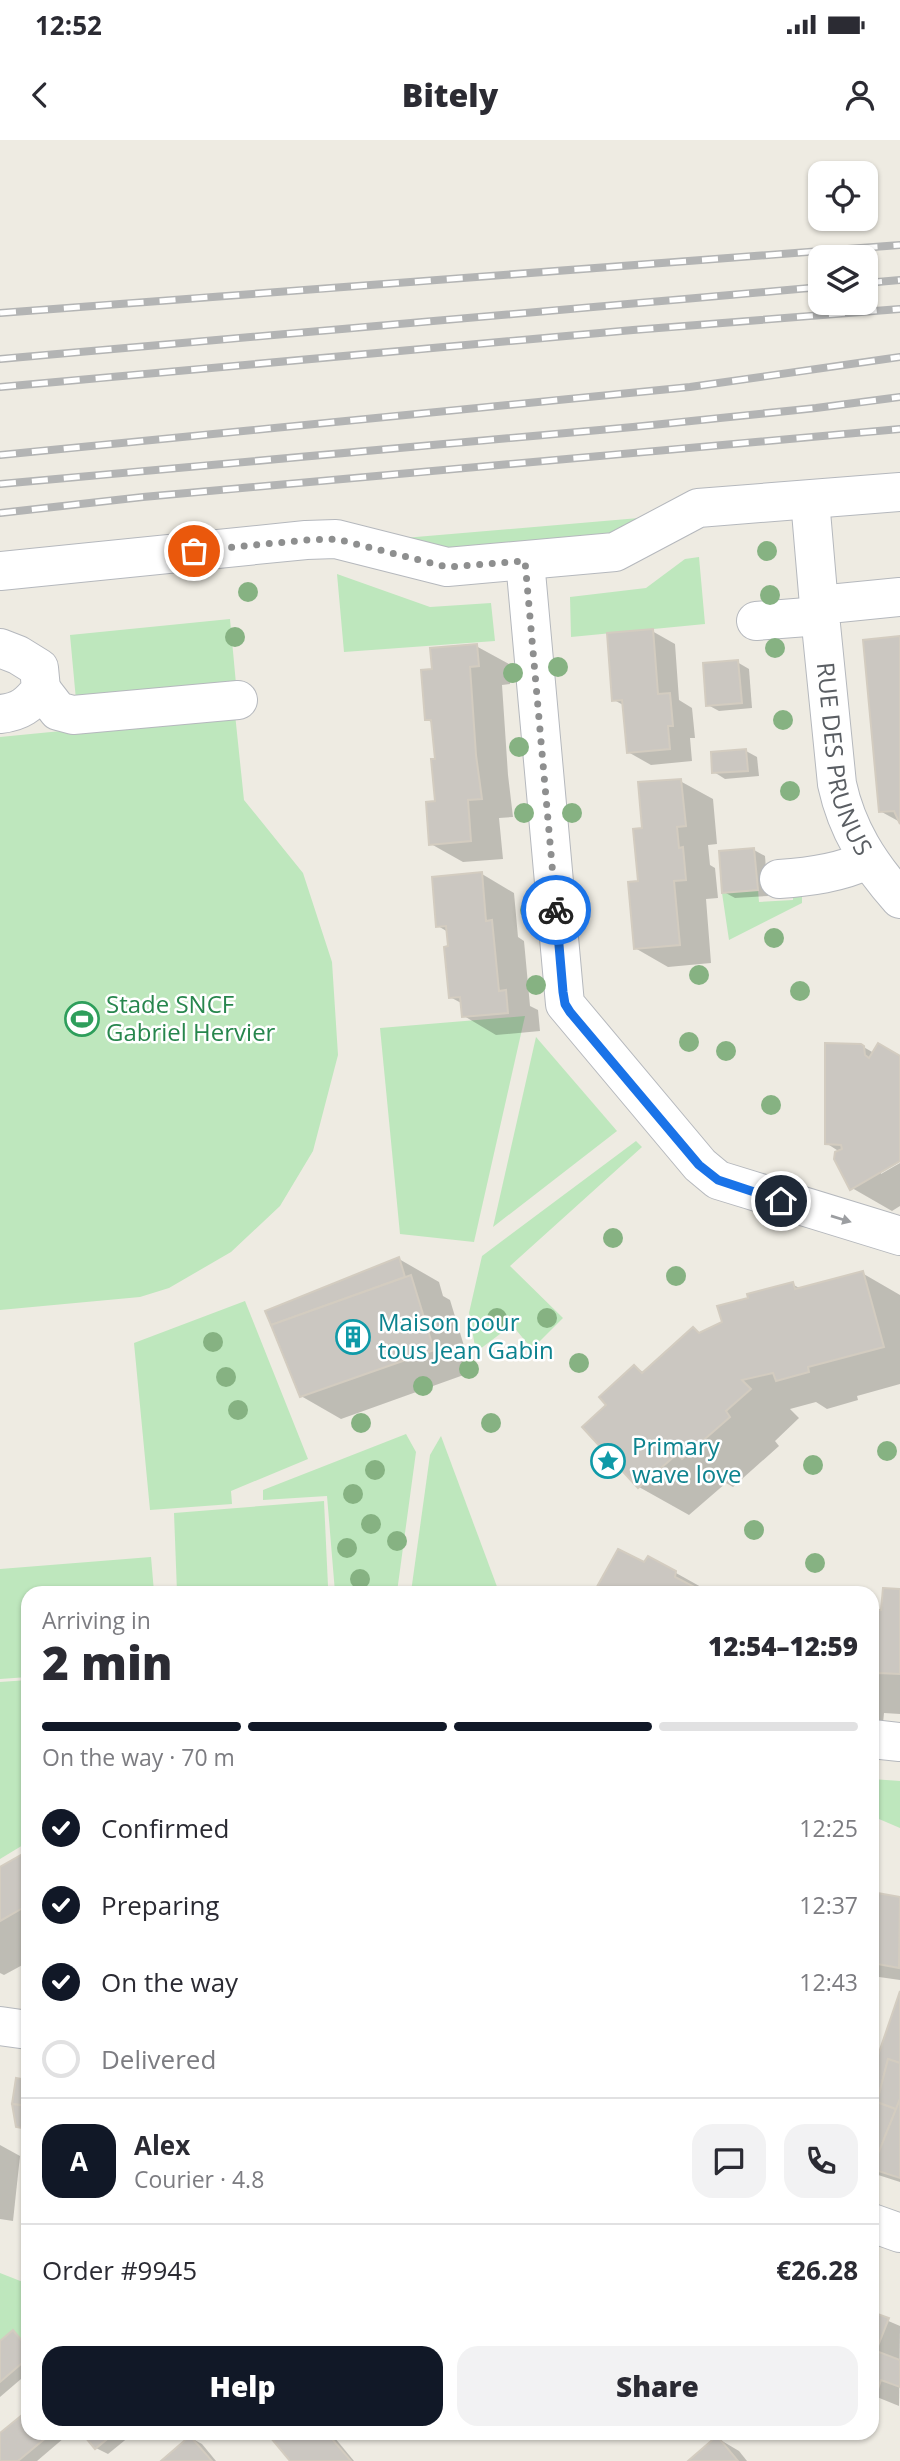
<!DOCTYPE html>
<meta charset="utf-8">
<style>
body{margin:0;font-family:"Open Sans",sans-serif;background:#f2f2f3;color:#2b2b33;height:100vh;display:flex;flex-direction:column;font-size:26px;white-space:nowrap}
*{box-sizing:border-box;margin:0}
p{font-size:23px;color:#7c7c81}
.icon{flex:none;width:38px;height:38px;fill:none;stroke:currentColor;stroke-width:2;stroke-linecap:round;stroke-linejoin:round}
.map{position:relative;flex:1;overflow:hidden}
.details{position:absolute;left:21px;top:1446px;width:858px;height:854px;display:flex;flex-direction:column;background:#fff;border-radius:21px;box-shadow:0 2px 5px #0004}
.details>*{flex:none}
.buttons{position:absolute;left:808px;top:21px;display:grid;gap:14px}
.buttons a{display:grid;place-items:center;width:70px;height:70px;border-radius:14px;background:#fff;box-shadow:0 2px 5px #0004;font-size:35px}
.pin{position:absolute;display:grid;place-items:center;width:60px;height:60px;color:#fff;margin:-30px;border:4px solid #fff;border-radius:50%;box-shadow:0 2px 7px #0007}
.courier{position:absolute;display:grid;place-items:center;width:70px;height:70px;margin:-35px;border:5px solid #1a73e8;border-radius:50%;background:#fff;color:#222;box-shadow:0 2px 9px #0007}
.overview em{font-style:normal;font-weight:800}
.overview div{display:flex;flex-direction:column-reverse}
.overview{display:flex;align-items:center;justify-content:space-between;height:119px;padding:0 21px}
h1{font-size:46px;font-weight:800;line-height:52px}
.bar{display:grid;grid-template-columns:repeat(4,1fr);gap:10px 7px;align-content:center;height:84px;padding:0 21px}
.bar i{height:9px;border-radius:5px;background:#e1e1e2}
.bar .on{background:#111827}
.bar p{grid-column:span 4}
.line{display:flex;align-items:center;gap:18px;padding:0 21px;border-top:2px solid #e1e1e2}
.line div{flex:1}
.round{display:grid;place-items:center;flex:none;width:74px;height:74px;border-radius:21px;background:#f2f2f3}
ol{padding:0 21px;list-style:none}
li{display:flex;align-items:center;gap:21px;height:77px}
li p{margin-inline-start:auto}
li .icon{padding:7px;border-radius:50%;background:#111827;color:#fff;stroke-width:4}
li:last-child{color:#7c7c81}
li i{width:38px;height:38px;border:4px solid #e1e1e2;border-radius:50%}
.primary-button{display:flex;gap:14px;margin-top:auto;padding:14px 21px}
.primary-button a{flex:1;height:80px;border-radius:21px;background:#111827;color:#fff;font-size:28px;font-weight:800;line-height:80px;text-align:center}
.primary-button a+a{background:#f2f2f3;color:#2b2b33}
.status{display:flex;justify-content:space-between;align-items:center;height:49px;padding:0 35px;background:#fff;direction:ltr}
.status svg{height:19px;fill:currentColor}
header{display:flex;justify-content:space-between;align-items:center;height:91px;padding:0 21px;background:#fff;font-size:32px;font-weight:800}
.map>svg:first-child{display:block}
.green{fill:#bee7bd}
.shadow{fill:#0003}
.building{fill:#cbc7c1;stroke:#d3ccc0;stroke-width:2}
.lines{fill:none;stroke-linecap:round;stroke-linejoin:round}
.minor-casing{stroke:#b5b8bd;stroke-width:40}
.minor{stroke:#fff;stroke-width:38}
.rail-casing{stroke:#b3b4b4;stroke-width:8}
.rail{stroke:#fff;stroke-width:5;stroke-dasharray:16;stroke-linecap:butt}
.tree{fill:#86b282}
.oneway{fill:#9c9ea1}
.done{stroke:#8e8f8f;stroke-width:7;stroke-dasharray:0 12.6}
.route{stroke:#1a73e8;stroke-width:9}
.labels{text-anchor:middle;stroke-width:5;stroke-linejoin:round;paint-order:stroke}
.street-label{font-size:24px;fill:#5a5e63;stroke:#fff}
.leisure-label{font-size:24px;fill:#27864d;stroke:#fff;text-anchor:start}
.culture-label{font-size:24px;fill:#0d838f;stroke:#fff;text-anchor:start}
</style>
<div class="status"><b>12:52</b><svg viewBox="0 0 49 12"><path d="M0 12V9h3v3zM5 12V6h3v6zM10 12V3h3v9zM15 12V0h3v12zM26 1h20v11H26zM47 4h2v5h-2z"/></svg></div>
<header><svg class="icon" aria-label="back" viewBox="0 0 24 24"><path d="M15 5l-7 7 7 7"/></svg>Bitely<svg class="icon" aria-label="person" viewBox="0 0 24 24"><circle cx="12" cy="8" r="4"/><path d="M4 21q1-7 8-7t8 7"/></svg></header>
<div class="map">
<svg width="900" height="2321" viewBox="0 0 900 2321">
<rect width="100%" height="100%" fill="#eeebe2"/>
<g class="green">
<polygon points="639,378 613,396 442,411 404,398"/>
<polygon points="699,417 705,484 571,497 570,457 646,448 685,419"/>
<polygon points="337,434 430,467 491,463 495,501 344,512"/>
<polygon points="230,479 236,544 76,560 70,495"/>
<polygon points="235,574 244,660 303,733 332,822 338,915 313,1011 280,1066 231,1112 169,1148 140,1157 0,1170 0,597"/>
<polygon points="758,750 759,762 793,760 793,752 802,751 802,763 729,800 722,753"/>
<polygon points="525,876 474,1102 400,1094 380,888"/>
<polygon points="536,897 617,991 493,1087"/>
<polygon points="636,1001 642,1007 510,1126 563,1178 532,1209 512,1185 476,1212 469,1173 482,1116"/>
<polygon points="245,1161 308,1319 231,1351 232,1364 150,1370 134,1203"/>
<polygon points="406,1294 416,1312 397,1452 335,1452 327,1356 263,1360 263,1350"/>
<polygon points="441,1296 499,1452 411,1452 430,1315"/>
<polygon points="324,1361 328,1446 250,1452 177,1452 174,1373"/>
<polygon points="151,1417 154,1452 28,1452 28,1537 0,1539 0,1429"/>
<polygon points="28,1540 28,1702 0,1719 0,1542"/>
<polygon points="872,1639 900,1641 900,1688 872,1676"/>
<polygon points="0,2133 28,2144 28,2208 0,2201"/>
</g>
<g class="shadow">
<polygon points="652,491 675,504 679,560 692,568 695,598 690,598 692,621 651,625 628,612 625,566 614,560"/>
<polygon points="900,498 900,682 880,671"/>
<polygon points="476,506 509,524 510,544 502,545 508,635 513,677 499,678 503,719 463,722 431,704 437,662 433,583 426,579 434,531"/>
<polygon points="737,522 749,529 752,568 719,571 708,565"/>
<polygon points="746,611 757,617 759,636 725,639 714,632"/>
<polygon points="680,641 713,659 717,704 708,705 710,725 715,728 718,758 706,759 711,823 668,827 635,808 640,743 644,690"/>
<polygon points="754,710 765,716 768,756 735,758 724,752"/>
<polygon points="482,734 514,753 518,797 524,801 530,866 538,870 540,891 496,895 464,876 463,864 450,857 448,792 438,786"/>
<polygon points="860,905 874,913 900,917 900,1019 881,1030 881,1034 900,1023 900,1066 892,1071 852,1048 840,1012 826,1003"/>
<polygon points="399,1119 439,1142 443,1156 450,1160 472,1232 341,1279 301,1256 268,1172"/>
<polygon points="862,1133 900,1155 900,1244 857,1256 858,1260 827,1269 816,1262 790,1269 799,1278 775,1301 779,1306 733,1347 726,1343 689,1375 639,1347 608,1265 634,1227 645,1233 694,1189 701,1194 792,1144 801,1149"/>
<polygon points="618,1411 644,1424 676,1433 710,1452 596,1452"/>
<polygon points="900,1451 900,1574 884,1573 883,1583 872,1582 872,1472 883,1472"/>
<polygon points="28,1713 28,1822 4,1835 0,1833 0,1729"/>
<polygon points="872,1754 900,1759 900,1840 879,1837 872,1832"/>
<polygon points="900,1857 900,2042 872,2033 872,1940"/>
<polygon points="0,2005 20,2016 13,2081 0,2079"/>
<polygon points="872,2174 900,2186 899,2266 872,2255"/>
<polygon points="13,2193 28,2204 28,2233 0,2257 0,2204"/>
<polygon points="28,2272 28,2292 71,2292 37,2321 0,2321 0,2296"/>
<polygon points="83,2292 135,2292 108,2314 96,2308"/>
<polygon points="268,2292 330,2292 354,2321 292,2321"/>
<polygon points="191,2298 202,2304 216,2321 163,2321"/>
<polygon points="717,2298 739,2311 747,2321 690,2321"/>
</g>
<g class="building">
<polygon points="653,489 658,554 670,553 673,586 668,586 670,609 627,613 622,560 612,561 607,493"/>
<polygon points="900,496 900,684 894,671 879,672 863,500"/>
<polygon points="477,504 479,526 470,527 476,615 482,659 468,660 471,701 429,705 426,662 435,661 431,619 435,619 431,580 425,580 421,530 432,529 430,508"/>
<polygon points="738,520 742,563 706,566 703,523"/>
<polygon points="746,609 748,631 712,633 711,612"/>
<polygon points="681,639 686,686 677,687 679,708 683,707 686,740 674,741 680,805 634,809 628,742 638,741 633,689 642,688 638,642"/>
<polygon points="754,708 758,750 722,753 719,711"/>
<polygon points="482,732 486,781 492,780 499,851 506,850 508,873 462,877 460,857 449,858 444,807 448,806 446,786 436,787 432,737"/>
<polygon points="825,903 861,904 864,906 865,915 869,918 878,903 900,916 900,1021 850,1050 834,1019 835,1012 842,1009 841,1005 825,1004"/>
<polygon points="399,1117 405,1137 271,1185 265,1171"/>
<polygon points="863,1131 884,1207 808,1227 809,1232 776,1241 773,1233 742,1240 751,1249 726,1271 730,1277 682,1319 677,1314 638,1348 582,1287 606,1265 599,1257 634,1225 642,1233 693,1187 699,1193 722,1182 717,1166 748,1158 747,1154 793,1142 795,1149"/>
<polygon points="411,1135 434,1210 300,1257 271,1185"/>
<polygon points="618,1409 644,1422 648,1416 676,1431 675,1437 704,1452 594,1452"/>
<polygon points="883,1448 900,1449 900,1534 878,1533 876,1553 872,1553 872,1470 881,1470"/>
<polygon points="28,1711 28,1765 0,1781 0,1727"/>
<polygon points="872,1752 900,1757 899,1828 872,1823"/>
<polygon points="900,1851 900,1923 888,1919 877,1962 896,1969 872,2029 872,1933"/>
<polygon points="888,1919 900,1923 900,1959 896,1969 877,1962"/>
<polygon points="16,1938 28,1940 28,1966 12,1964"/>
<polygon points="900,1959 900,2038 872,2029"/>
<polygon points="12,1964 28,1966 28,1989 16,1987"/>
<polygon points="872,2172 889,2178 876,2211 900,2220 900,2247 881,2240 876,2255 872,2253"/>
<polygon points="13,2190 28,2208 28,2218 0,2242 0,2201"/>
<polygon points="28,2270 28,2292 53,2292 18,2321 0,2321 0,2293"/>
<polygon points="81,2292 100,2292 106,2300 95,2309"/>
<polygon points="266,2292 326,2292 351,2321 290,2321"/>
<polygon points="190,2296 212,2321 161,2321"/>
<polygon points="717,2296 738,2321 688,2321"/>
</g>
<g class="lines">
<g class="minor-casing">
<g id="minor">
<polyline points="810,360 819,465"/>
<polyline points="525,421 565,864 700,1025 718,1040 900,1096"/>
<polyline points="0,431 306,400 336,399 447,427 615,412 698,368 900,352"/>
<path id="s1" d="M900,457L819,465L837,644C847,690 869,724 900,759"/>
<polyline points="756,481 820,476"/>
<path d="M0,508L18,515L39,528L41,549C29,565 20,572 0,574"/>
<polyline points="41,549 58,571 73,575 238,560"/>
<path d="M779,739C809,737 840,733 867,720"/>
<polyline points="872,1599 900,1602"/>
<polyline points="0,1886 28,1890"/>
<polyline points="872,2083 900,2093"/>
</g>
</g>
<use href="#minor" class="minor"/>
<g class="rail-casing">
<g id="rail">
<polyline points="866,143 900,140"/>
<polyline points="0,173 900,105"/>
<polyline points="0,219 821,147"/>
<polyline points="0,247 633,190 900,169"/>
<polyline points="0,315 690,247 900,217"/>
<polyline points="0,344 633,287 816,268 900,257"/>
<polyline points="0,373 143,357 900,289"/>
</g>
</g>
<use href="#rail" class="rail"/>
</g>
<g class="tree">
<circle cx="767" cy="411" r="10"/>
<circle cx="248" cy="452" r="10"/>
<circle cx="770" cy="455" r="10"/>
<circle cx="235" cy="497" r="10"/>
<circle cx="775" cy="508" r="10"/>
<circle cx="558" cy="527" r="10"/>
<circle cx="513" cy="533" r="10"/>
<circle cx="783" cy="580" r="10"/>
<circle cx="519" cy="607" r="10"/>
<circle cx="790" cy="651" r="10"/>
<circle cx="524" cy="673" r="10"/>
<circle cx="572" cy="673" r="10"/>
<circle cx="577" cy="758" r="10"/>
<circle cx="530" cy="770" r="10"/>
<circle cx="774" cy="798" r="10"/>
<circle cx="699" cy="835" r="10"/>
<circle cx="536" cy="845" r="10"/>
<circle cx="800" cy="851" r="10"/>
<circle cx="689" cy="902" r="10"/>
<circle cx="726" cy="911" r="10"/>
<circle cx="771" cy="965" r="10"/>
<circle cx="613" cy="1098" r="10"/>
<circle cx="676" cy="1136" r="10"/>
<circle cx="497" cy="1178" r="10"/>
<circle cx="547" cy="1178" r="10"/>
<circle cx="213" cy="1202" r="10"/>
<circle cx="579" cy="1223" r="10"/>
<circle cx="469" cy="1229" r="10"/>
<circle cx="226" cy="1237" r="10"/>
<circle cx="423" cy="1246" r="10"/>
<circle cx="238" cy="1270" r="10"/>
<circle cx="361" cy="1283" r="10"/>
<circle cx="491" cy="1283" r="10"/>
<circle cx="887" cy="1311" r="10"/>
<circle cx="813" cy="1325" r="10"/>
<circle cx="375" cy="1330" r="10"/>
<circle cx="353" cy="1354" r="10"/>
<circle cx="371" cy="1384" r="10"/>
<circle cx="754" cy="1390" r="10"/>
<circle cx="397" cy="1401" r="10"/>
<circle cx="347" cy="1408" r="10"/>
<circle cx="815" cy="1423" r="10"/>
<circle cx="360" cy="1439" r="10"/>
</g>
<defs><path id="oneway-solid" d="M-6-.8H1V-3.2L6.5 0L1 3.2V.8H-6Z" transform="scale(1.75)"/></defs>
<use class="oneway" href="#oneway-solid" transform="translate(841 1079) rotate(17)"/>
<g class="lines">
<polyline class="done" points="194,411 306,400 336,399 447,427 525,421 556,770"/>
<polyline class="route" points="556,770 563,852 565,864 570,872 699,1025 718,1040 781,1061"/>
</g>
<defs>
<g id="stadium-ring" transform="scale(1.75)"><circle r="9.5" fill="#fff" stroke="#2e9e5b" stroke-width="1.5"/><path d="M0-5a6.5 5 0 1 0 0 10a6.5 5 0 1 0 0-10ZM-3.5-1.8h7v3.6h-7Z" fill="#2e9e5b"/></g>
<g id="building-ring" transform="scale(1.75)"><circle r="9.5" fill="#fff" stroke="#0f9aa8" stroke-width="1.5"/><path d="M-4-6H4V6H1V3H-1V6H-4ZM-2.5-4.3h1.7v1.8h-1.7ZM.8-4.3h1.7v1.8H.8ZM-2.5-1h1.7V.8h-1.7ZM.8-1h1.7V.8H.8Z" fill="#0f9aa8"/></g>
<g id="sight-ring" transform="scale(1.75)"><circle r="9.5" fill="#fff" stroke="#0f9aa8" stroke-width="1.5"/><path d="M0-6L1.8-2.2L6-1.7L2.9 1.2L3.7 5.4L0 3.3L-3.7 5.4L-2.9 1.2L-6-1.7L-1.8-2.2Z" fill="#0f9aa8"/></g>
</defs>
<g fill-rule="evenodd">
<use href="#stadium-ring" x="82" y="879"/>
<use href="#building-ring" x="353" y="1197"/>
<use href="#sight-ring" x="608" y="1321"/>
</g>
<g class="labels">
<g class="street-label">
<text dy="8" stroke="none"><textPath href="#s1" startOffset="238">RUE DES PRUNUS</textPath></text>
</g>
<g class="leisure-label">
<text x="106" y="873">Stade SNCF<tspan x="106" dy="28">Gabriel Hervier</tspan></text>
</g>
<g class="culture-label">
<text x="378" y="1191">Maison pour<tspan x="378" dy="28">tous Jean Gabin</tspan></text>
<text x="632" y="1315">Primary<tspan x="632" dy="28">wave love</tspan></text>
</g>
</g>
</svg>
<div class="buttons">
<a><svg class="icon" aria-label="locate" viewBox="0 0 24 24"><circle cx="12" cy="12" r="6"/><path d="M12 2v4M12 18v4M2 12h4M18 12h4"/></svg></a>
<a><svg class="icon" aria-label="layers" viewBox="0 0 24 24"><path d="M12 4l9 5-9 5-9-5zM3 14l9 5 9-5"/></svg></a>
</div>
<div class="pin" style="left:194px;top:411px;background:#ea580c"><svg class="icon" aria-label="bag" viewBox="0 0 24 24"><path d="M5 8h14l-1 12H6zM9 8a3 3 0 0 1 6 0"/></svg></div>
<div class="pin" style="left:781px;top:1061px;background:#1f2937"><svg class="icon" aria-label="home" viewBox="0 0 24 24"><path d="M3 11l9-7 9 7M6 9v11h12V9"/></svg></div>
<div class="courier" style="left:556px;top:770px"><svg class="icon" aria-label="bike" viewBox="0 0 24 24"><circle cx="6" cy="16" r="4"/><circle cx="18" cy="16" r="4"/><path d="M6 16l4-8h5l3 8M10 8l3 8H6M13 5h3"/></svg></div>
<section class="details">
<div class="overview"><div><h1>2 min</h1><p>Arriving in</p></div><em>12:54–12:59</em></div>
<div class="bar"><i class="on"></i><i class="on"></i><i class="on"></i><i></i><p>On the way · 70 m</p></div>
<ol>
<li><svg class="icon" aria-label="check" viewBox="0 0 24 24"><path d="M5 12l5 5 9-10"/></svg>Confirmed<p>12:25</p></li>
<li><svg class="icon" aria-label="check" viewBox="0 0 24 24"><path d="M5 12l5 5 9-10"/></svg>Preparing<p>12:37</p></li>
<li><svg class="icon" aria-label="check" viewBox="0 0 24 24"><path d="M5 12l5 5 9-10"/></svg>On the way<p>12:43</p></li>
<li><i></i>Delivered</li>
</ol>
<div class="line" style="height:126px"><b class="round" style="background:#111827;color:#fff">A</b><div><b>Alex</b><p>Courier · 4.8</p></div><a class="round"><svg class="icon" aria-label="chat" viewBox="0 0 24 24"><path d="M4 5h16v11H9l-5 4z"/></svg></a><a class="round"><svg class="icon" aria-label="phone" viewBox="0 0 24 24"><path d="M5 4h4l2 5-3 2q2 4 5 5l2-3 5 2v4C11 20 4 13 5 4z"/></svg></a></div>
<div class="line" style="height:91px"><div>Order #9945</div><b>€26.28</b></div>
<div class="primary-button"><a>Help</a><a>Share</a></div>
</section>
</div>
